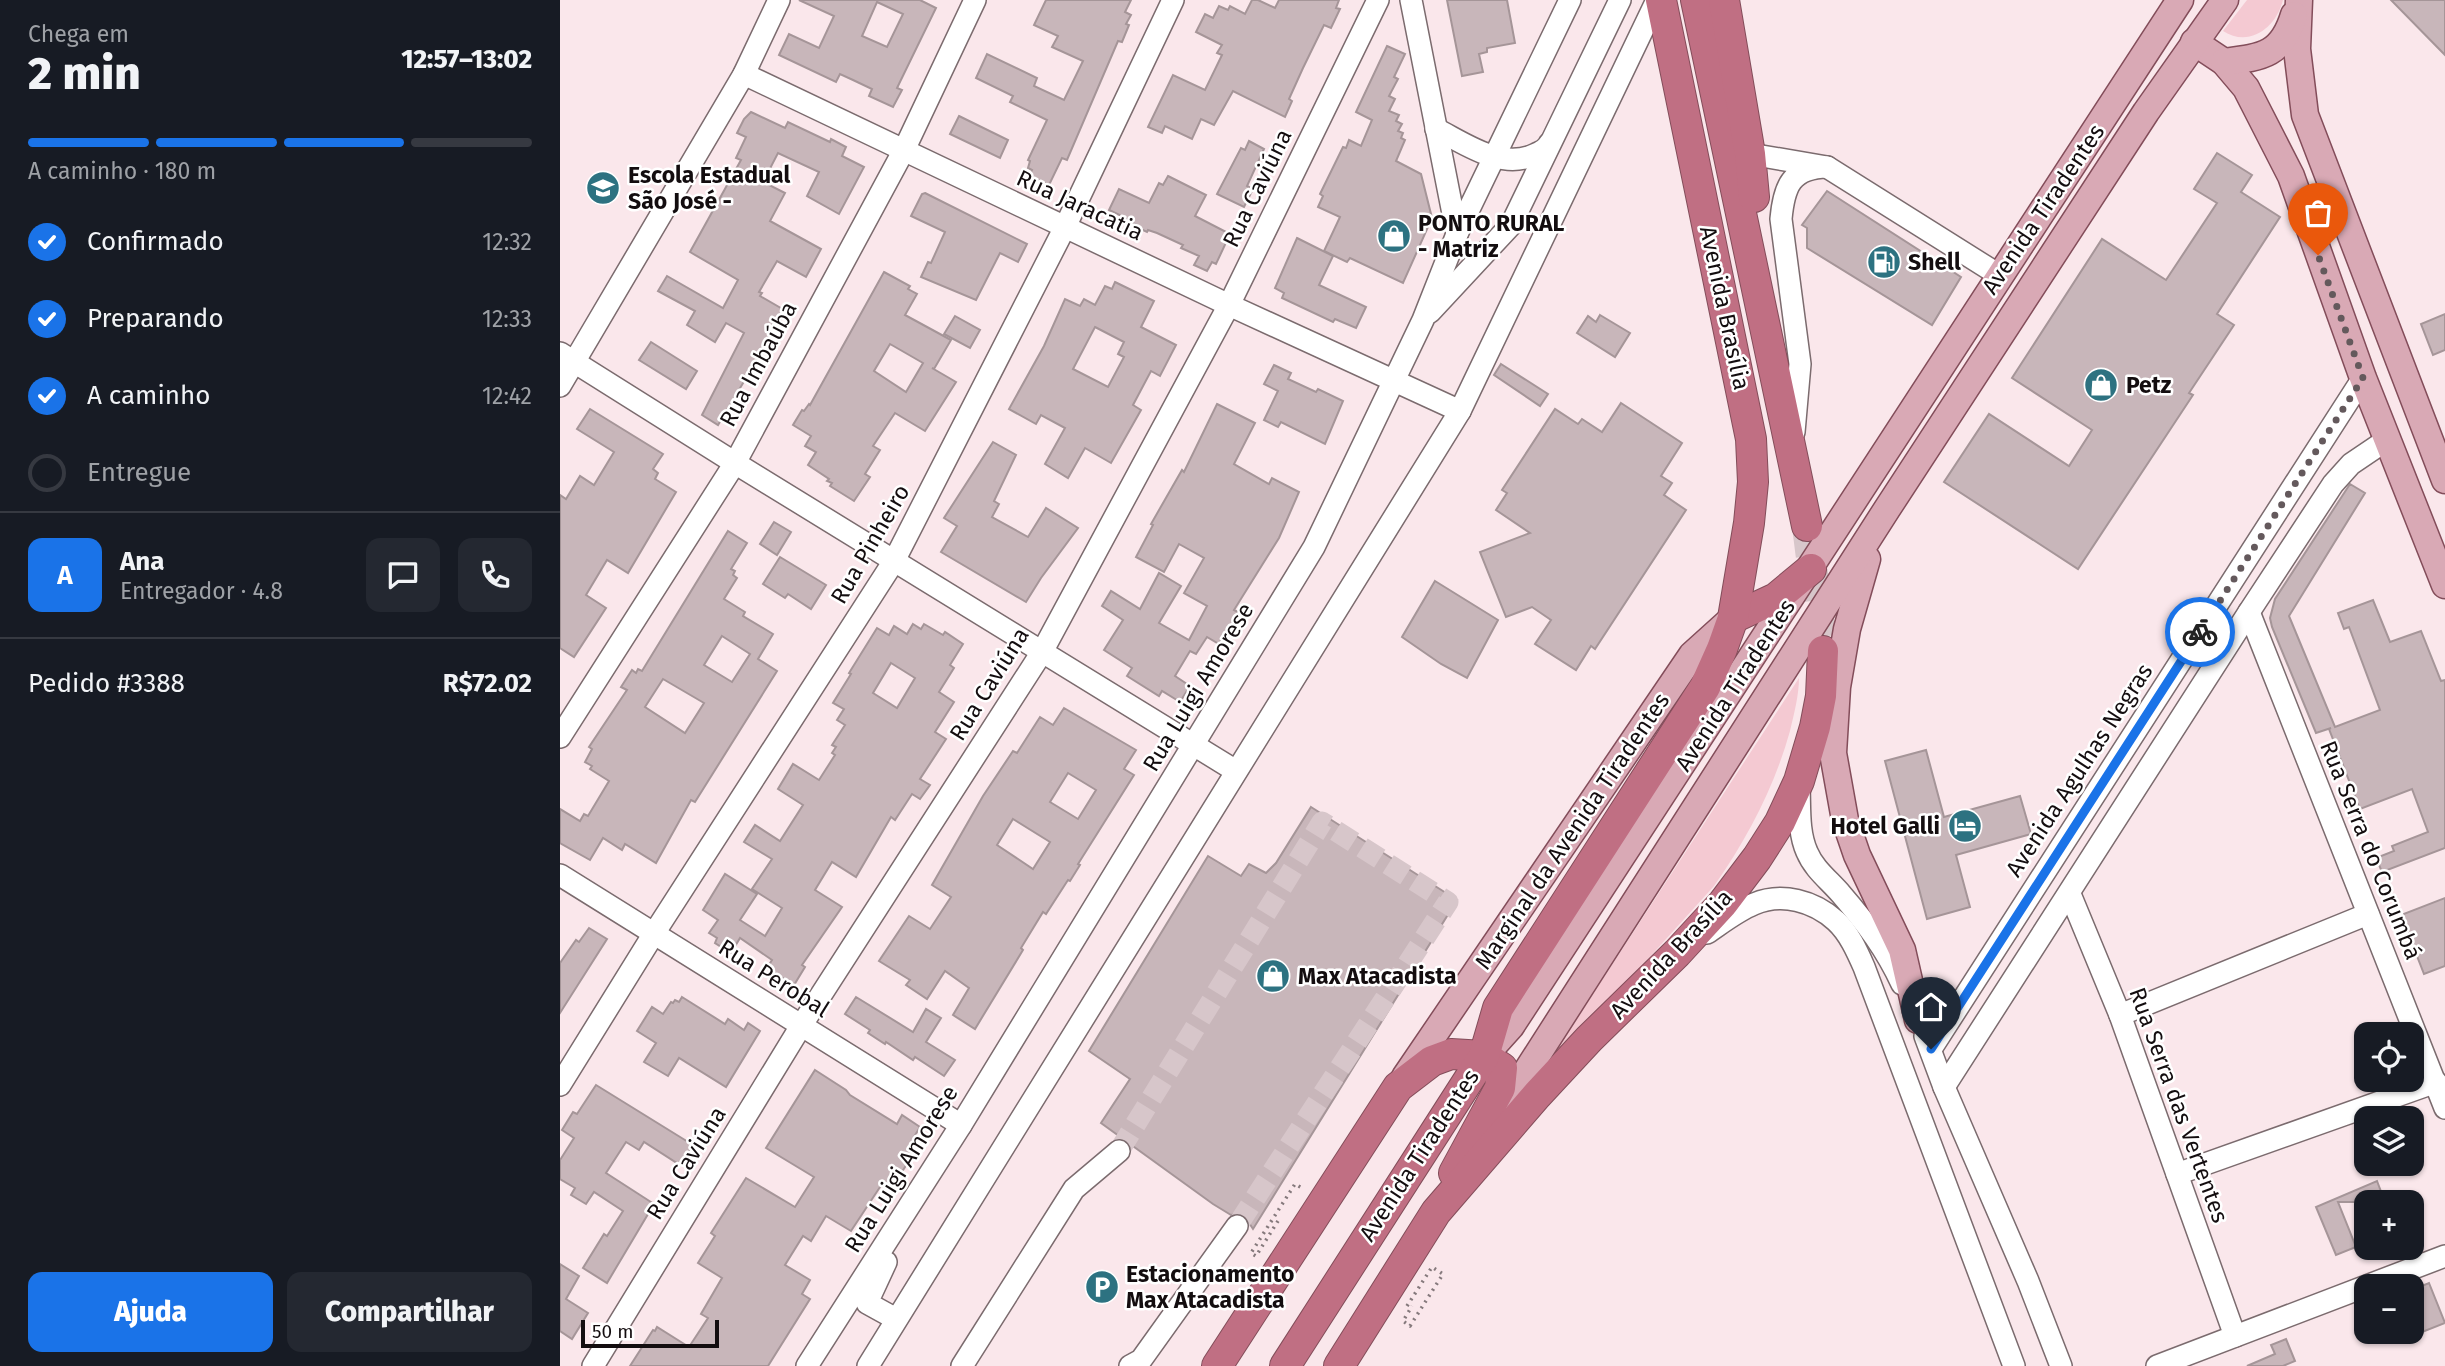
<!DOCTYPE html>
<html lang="pt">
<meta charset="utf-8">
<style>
body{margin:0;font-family:"Fira Sans",sans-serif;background:#242831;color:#f1f3f6;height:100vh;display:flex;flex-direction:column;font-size:26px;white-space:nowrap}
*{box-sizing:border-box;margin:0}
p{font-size:23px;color:#9ea1a6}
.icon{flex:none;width:38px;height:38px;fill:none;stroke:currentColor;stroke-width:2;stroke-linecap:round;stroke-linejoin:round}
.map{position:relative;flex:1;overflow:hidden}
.panel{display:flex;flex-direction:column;background:#171b24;width:560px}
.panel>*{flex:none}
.tools{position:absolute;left:1794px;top:1022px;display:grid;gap:14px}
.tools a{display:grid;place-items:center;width:70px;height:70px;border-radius:14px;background:#171b24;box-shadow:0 2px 5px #0004;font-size:35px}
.scale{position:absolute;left:21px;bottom:18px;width:138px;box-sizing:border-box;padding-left:7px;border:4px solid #130d0f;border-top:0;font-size:19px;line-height:24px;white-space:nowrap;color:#130d0f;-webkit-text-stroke:5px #fff;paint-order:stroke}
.pin{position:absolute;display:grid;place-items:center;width:60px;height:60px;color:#fff;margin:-72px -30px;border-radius:50% 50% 50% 0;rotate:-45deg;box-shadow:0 0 7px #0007}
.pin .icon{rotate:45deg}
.courier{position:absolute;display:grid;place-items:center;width:70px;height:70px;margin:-35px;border:5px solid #1a73e8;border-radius:50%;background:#fff;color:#222;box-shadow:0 2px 9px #0007}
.summary em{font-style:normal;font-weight:800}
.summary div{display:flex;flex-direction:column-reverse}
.summary{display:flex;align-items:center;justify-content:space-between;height:119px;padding:0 28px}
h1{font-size:46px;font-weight:800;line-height:52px}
.bar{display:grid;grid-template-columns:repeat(4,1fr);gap:10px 7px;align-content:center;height:84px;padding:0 28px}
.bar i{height:9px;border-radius:5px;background:#363941}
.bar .active{background:#1a73e8}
.bar p{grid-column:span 4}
.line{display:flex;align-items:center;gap:18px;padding:0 28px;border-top:2px solid #363941}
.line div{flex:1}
.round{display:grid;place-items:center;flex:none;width:74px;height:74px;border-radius:14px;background:#242831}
ol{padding:0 28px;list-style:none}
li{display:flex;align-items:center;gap:21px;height:77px}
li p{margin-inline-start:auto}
li .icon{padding:7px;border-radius:50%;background:#1a73e8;color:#fff;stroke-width:4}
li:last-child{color:#9ea1a6}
li i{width:38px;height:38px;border:4px solid #363941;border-radius:50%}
.action{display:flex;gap:14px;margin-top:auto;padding:14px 28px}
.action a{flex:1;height:80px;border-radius:14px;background:#1a73e8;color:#fff;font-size:28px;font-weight:800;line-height:80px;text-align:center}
.action a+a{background:#242831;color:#f1f3f6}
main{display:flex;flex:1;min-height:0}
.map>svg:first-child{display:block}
.green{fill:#f4c9d2}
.building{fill:#c8b6ba;stroke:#a59598;stroke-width:2;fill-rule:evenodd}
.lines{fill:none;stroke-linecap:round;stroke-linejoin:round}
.minor-tunnel{stroke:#d7c6ca;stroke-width:21;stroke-dasharray:21 10;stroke-linecap:butt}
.highway-tunnel{stroke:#d7c6ca;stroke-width:30;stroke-dasharray:30 15;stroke-linecap:butt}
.minor-casing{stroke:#7b6b6e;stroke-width:24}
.major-casing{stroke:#834d5a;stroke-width:29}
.highway-casing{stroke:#834d5a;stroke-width:32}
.path{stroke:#85797c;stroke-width:3.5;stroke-dasharray:2 5;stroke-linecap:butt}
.minor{stroke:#fff;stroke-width:21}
.major{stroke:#d9a9b5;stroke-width:26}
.highway{stroke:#c06f83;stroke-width:30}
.done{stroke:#64595c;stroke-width:7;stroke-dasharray:0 12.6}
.route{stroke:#1a73e8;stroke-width:9}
.labels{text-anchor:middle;stroke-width:5;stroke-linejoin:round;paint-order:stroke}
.poi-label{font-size:23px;font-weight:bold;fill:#130d0f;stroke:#fff;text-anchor:start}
.street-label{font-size:23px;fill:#130d0f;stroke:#fff}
</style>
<main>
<section class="panel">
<div class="summary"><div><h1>2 min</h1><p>Chega em</p></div><em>12:57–13:02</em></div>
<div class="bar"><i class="active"></i><i class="active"></i><i class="active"></i><i></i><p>A caminho · 180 m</p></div>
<ol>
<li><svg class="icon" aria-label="check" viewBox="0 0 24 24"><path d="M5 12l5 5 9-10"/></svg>Confirmado<p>12:32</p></li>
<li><svg class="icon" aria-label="check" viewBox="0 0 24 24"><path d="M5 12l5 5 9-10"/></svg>Preparando<p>12:33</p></li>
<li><svg class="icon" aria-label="check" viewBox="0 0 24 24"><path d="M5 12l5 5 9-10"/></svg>A caminho<p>12:42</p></li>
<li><i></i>Entregue</li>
</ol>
<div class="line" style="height:126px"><b class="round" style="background:#1a73e8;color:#fff">A</b><div><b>Ana</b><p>Entregador · 4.8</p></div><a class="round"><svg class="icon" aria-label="chat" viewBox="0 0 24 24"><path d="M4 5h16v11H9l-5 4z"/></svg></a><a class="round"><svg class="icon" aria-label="phone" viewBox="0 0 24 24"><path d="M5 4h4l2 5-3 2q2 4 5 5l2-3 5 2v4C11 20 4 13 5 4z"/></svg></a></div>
<div class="line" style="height:91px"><div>Pedido #3388</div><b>R$72.02</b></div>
<div class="action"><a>Ajuda</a><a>Compartilhar</a></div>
</section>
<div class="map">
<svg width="1885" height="1366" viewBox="0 0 1885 1366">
<rect width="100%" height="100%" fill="#fae7eb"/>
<g class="green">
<path d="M1687,0H1723C1716,28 1689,48 1663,31Z"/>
<path d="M1239,678C1239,695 1234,714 1230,731C1214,788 1188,837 1154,886L973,1086Z"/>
</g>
<g class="building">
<path d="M239,0H360L376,8L337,88L342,90L333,107L309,96L312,89L293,80L280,74L276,82L219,55L229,34L259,48L274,16ZM317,2L343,14L327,47L302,36Z"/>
<polygon points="486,0 571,0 565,12 571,15 566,24 569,25 562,42 558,41 507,160 502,158 489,185 469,176 472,170 468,168 470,161 468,160 487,120 450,102 453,96 416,78 427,54 477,78 474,86 504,100 523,61 492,47 498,36 474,25"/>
<polygon points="692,0 698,0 715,8 719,0 779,0 776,8 780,9 771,28 764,25 743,68 729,99 732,101 725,117 673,91 654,125 641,119 632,139 605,126 602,133 588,127 613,75 645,90 662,55 657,53 662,45 636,32 645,14 653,18 659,6 668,10 670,6 685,14"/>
<polygon points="887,0 947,0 955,43 927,48 927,52 919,54 923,72 902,76"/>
<polygon points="1831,0 1885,0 1885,55"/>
<polygon points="827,46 845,54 834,77 838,79 829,96 835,99 829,111 839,115 836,121 842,124 838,131 843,133 841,138 845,140 836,161 861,174 872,218 843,283 790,258 787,262 764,251 780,217 758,207 763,196 760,194 783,147 786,148 789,140 801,146 812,120 796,112"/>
<polygon points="191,112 225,128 228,122 270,142 271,139 286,147 282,156 304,167 279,214 247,196 259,172 218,153 203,182 225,193 210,221 261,249 246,277 217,261 199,292 202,293 200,296 226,311 158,425 142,415 184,333 166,323 155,342 127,325 135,311 98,291 107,276 163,308 178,280 130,252 181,160 176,158 186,137 177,133 184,119"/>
<polygon points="399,116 448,140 440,158 390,134"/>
<polygon points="689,141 704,149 687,186 693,189 684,207 657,194 681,148 685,150"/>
<polygon points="1657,153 1692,175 1681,192 1720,217 1657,314 1674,325 1629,393 1633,395 1518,569 1384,482 1429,414 1509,466 1532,430 1452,378 1542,239 1606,280 1657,203 1634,189"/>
<polygon points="608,176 646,195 635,216 670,234 656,264 652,262 647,271 634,265 639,256 621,248 623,245 597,233 588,230 587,232 574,226 575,224 567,221 568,219 549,210 559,189 589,203 599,183 603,185"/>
<polygon points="1267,191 1401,277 1372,325 1247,248 1247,228 1242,225"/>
<polygon points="365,193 467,244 458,262 440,253 416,300 361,277 368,262 371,263 385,232 351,216 362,194"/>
<polygon points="737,238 773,256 759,285 806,307 796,328 775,319 773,322 722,298 724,293 715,288"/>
<path d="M324,272L350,286L348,289L357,294L345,315L391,340L374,369L372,368L396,382L365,431L335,413L313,446L320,450L305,474L310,477L294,501L270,486L272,483L267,481L269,479L248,465L256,452L245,446L251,436L233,425L242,410L244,411L249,404L250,405ZM330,344L363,363L346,392L314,371Z"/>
<path d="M555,282L594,301L581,327L616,345L600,376L591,371L573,405L581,410L551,463L525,448L508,478L485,464L505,428L481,415L476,424L449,409L484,346L505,299L520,306L524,299L535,305L545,286L552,289ZM535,327L564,342L558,354L564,357L548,387L513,369Z"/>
<polygon points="1885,314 1885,350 1873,355 1861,324"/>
<polygon points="1040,315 1070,333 1055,357 1017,333 1028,316 1036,322"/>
<polygon points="395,316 420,330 410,348 384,334"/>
<polygon points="91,342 137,371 126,389 79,360"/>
<polygon points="941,364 988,394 980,406 934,375"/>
<polygon points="714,365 731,373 728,379 756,392 758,389 783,401 765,444 721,422 718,427 704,420 718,391 704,384"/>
<polygon points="1061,403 1122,443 1101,476 1112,483 1104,495 1126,510 1035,649 1031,646 1016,670 975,644 991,620 972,607 946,617 920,552 970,533 936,510 947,493 942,490 995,409 1018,424 1022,419 1042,432"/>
<polygon points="657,404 695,423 674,464 709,484 712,478 739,492 719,538 674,610 686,616 678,630 669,625 659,644 647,637 636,654 630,651 615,676 630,686 620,702 602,691 599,696 567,676 572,668 544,650 563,620 542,606 551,591 580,609 599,573 621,586 599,623 629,640 647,606 624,593 644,558 619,544 604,572 576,557 593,525 591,524 622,470 624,472"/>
<polygon points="30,409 103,454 93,469 98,473 95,479 116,492 68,573 47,560 26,595 46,608 14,657 0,648 0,495 6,499 20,476 34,485 54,452 17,429"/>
<polygon points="433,442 456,455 434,501 439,504 432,517 468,537 486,508 518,528 481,578 466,602 381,552 397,526 384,518"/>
<polygon points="1790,484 1805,493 1729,616 1775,727 1820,710 1789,627 1784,629 1778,613 1813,600 1830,642 1861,631 1881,681 1885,680 1885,848 1822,872 1816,858 1834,851 1832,846 1868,832 1852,789 1800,809 1769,729 1771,728 1756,733 1712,627 1710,618 1715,599"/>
<polygon points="214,522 231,532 217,555 200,544"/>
<path d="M168,531L187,543L171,569L175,571L173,575L177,578L164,599L185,612L183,616L213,634L198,659L217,671L135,802L131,800L96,863L65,844L62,850L43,838L30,860L0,843V809L20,821L24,814L28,816L49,781L30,769L32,766L25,762L32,749L29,747L67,690L61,687L72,670L76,673L78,669L82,671ZM162,636L190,654L172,682L144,665ZM103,679L144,703L125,733L85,707Z"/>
<polygon points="220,557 266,585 251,609 228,594 225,598 203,584"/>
<polygon points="875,581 938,620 907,678 881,664 842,637"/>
<path d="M353,624L361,629L364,624L383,635L385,632L403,644L390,665L394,668L379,692L394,702L375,732L386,739L360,779L370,785L360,799L352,794L335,820L331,817L296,877L272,862L255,890L282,907L242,965L245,967L234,985L207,968L212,960L180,938L171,953L155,943L157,938L149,933L158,920L143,910L165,874L197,894L180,920L205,936L222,908L192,889L212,859L184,842L195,825L220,841L243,805L218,789L233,764L259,780L275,755L272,753L276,747L272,745L285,725L277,720L284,709L273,703L291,674L289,673L317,628L329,635L334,626L347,634ZM331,663L355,678L337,708L313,693Z"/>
<path d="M504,708L576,750L564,769L574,775L518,864L520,865L510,881L508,880L486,914L483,912L461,948L463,950L415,1029L393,1015L409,988L385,971L367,999L346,985L350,980L319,961L349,916L370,929L391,897L372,885L423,796L453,751L457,753L480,717L493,725ZM508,773L536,790L518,819L490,802ZM453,819L490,842L473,869L437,845Z"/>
<polygon points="1366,750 1384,817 1460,796 1471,834 1396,855 1410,907 1367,919 1325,761"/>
<polygon points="751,807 897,900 693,1229 684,1215 678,1213 671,1215 653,1204 541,1123 570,1079 529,1051 648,856 681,876 689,864 706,873 716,863"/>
<polygon points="1885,898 1885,966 1864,974 1841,915"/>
<polygon points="29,928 47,939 0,1013 0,963 16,940 19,942"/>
<polygon points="122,997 165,1024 168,1019 184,1030 188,1023 200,1031 166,1087 119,1058 108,1076 84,1062 96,1043 77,1031 92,1007 103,1014 111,1002 113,1003 115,1000 119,1002"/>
<polygon points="296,997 353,1032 366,1009 381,1018 366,1042 395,1060 384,1076 355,1057 353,1060 326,1042 325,1044 308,1033 310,1030 285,1014"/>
<polygon points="255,1070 286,1090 290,1095 337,1124 342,1115 360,1127 354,1137 361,1142 331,1189 322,1184 291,1231 266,1216 251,1241 243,1236 225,1265 250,1280 242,1294 250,1299 208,1366 70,1366 93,1330 95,1331 97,1327 129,1347 148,1318 141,1314 162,1278 138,1263 155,1236 151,1233 186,1178 235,1207 254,1177 206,1148"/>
<polygon points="36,1085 133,1145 120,1165 84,1142 79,1150 66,1142 46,1173 94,1204 47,1283 23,1268 44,1234 47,1236 63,1211 34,1192 26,1204 11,1195 15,1188 0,1179 0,1160 14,1138 2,1130 13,1112 17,1114"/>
<polygon points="1817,1181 1825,1202 1778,1202 1796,1247 1776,1255 1756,1207"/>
<polygon points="0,1264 19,1276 6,1299 28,1313 12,1339 0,1331"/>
<polygon points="1869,1283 1885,1323 1852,1336 1852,1290"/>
<polygon points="1726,1339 1735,1361 1723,1366 1687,1366 1715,1354 1711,1345"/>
</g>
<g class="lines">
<polyline class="minor-tunnel" points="559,1151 762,822 888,902 677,1226"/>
<polyline class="highway-tunnel" points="1247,526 1261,637"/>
<g class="minor-casing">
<g id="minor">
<polyline points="851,0 897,234"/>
<polyline points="184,74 669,305 900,411"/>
<path d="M876,129C906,144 942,171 976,154C982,151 986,150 989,144"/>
<polyline points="1190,154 1267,167 1439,275"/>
<polyline points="870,312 951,225 1060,0"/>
<polyline points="0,353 175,463 676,771"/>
<polyline points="0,386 184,74 219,0"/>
<path d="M1234,432L1240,364L1221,219C1224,186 1231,168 1267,167"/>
<polyline points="1689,612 1885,1108"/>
<polyline points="0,737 175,463 344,150 415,0"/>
<path d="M1239,787C1240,808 1238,832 1247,852C1254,869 1269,880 1281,894C1306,923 1326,949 1342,984"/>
<polyline points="0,875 401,1125"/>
<polyline points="1510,894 1560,1015 1675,1336"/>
<path d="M1147,933C1162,923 1177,911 1194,904C1222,892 1254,901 1276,921C1289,933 1297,951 1304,967L1454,1366"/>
<polyline points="1560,1015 1808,914"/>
<polyline points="1365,1036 1384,1087 1468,1281 1501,1366"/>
<polyline points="1371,1049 1803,378"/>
<polyline points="0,1085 93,935 334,561 505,227 613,0"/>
<polyline points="1384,1087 1689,612 1773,484 1791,464 1828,439"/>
<polyline points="1617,1174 1876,1082"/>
<polyline points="326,1262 307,1303 336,1319"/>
<polyline points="33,1366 241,1026 482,652 669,305 818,0"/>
<polyline points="247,1366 401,1125 754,547 863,320 897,234 1010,0"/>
<polyline points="308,1366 900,411 1097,0"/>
<polyline points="402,1366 514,1189 559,1151"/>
<polyline points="570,1366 581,1360 677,1226"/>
<polyline points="1597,1366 1885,1256"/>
</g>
</g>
<g class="major-casing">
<g id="major">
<polyline points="1739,0 1737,49 1745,115 1885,480"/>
<polyline points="1634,42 1664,62 1686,88 1731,176 1803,378 1885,585"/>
<path d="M1664,62C1703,57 1722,55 1734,15"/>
<polyline points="1307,559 1287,629 1277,687 1273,753 1285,820 1297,855 1342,950 1358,1020"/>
<polyline points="924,1056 951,1026 1620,0"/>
<polyline points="845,1077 1132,655 1173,618"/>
<polyline points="936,1119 1327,509 1586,112 1665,0"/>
</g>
</g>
<g class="highway-casing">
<g id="highway">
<polyline points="1136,0 1247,526"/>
<polyline points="1164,0 1190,154 1194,197"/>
<polyline points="1173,618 1216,598 1251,569"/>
<polyline points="657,1366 838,1087 872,1061 891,1054 924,1056 942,1068 940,1088 894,1173"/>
<polyline points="725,1366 924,1056 938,1008 1145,687 1162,649 1173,618 1189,523 1193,482 1191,439 1101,0"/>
<polyline points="779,1366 876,1212 977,1095 1029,1039 1117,953 1163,903 1197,858 1220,822 1239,781 1255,727 1261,696 1263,651"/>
</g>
</g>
<g class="path">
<polyline points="718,1221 696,1256 691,1253 735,1184 744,1189"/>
<polyline points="847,1306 872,1267 883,1274 850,1326 843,1321 852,1306"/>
</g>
<use href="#minor" class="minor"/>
<use href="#major" class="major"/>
<use href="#highway" class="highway"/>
</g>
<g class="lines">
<polyline class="done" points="1640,632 1803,378 1758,255"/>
<polyline class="route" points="1371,1049 1640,632"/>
</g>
<defs>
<g id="school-disc" transform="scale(1.75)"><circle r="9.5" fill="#2d7281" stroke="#fff"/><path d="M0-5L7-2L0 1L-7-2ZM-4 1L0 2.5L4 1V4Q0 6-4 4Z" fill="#fff"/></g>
<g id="shop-disc" transform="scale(1.75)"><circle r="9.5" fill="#2d7281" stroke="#fff"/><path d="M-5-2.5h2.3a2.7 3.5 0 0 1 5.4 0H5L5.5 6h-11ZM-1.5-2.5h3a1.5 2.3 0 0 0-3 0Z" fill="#fff"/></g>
<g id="fuel-disc" transform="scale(1.75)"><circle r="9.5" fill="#2d7281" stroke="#fff"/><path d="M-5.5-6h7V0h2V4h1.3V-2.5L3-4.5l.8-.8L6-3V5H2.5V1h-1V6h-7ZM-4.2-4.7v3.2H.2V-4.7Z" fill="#fff"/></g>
<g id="hotel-disc" transform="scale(1.75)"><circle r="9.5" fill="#2d7281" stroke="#fff"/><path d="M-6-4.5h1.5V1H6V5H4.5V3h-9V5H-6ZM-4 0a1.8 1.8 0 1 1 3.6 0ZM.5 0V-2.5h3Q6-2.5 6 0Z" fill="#fff"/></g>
<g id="parking-disc" transform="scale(1.75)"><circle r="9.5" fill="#2d7281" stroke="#fff"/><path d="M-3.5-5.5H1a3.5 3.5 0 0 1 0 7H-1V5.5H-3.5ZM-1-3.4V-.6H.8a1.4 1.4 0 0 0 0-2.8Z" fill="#fff"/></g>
</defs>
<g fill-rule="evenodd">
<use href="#school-disc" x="43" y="188"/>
<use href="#shop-disc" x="834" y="236"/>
<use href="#fuel-disc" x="1324" y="262"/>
<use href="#shop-disc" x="1541" y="385"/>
<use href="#hotel-disc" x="1405" y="826"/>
<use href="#shop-disc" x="713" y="976"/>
<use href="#parking-disc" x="542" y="1287"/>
</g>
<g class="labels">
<g class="poi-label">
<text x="68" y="183">Escola Estadual<tspan x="68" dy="26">São José -</tspan></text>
<text x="858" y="231">PONTO RURAL<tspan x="858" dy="26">- Matriz</tspan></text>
<text x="1348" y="270">Shell</text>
<text x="1566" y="393">Petz</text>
<text x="1380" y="834" text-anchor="end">Hotel Galli</text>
<text x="738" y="984">Max Atacadista</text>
<text x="566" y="1282">Estacionamento<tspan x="566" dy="26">Max Atacadista</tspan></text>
</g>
<g class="street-label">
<text transform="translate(697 188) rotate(-64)" y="8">Rua Caviúna</text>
<text transform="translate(520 205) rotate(25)" y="8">Rua Jaracatia</text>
<text transform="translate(1483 209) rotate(-56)" y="8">Avenida Tiradentes</text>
<text transform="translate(1165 308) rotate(78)" y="8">Avenida Brasília</text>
<text transform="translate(198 364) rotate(-62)" y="8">Rua Imbaúba</text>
<text transform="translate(310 544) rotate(-60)" y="8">Rua Pinheiro</text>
<text transform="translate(429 684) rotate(-58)" y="8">Rua Caviúna</text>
<text transform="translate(1175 685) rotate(-57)" y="8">Avenida Tiradentes</text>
<text transform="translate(638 687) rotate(-59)" y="8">Rua Luigi Amorese</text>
<text transform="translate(1519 770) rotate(-57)" y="8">Avenida Agulhas Negras</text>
<text transform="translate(1012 831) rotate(-56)" y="8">Marginal da Avenida Tiradentes</text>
<text transform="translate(1811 850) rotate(68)" y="8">Rua Serra do Corumbá</text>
<text transform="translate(1111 954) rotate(-47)" y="8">Avenida Brasília</text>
<text transform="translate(214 978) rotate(32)" y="8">Rua Perobal</text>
<text transform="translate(1619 1105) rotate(70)" y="8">Rua Serra das Vertentes</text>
<text transform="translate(859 1155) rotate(-57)" y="8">Avenida Tiradentes</text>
<text transform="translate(126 1163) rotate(-58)" y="8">Rua Caviúna</text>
<text transform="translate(341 1169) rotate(-58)" y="8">Rua Luigi Amorese</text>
</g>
</g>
</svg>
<div class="tools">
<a><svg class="icon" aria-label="locate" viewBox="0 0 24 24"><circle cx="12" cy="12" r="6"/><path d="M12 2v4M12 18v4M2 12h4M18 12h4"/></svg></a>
<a><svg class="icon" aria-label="layers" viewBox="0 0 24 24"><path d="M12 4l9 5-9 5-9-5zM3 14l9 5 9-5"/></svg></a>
<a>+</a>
<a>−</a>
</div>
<div class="scale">50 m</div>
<div class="pin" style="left:1758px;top:255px;background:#ea580c"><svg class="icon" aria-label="bag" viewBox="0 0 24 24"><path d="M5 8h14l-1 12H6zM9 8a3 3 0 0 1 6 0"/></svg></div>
<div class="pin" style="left:1371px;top:1049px;background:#1f2937"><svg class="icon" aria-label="home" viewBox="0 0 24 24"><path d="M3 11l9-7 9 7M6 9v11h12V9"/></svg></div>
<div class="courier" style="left:1640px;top:632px"><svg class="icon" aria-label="bike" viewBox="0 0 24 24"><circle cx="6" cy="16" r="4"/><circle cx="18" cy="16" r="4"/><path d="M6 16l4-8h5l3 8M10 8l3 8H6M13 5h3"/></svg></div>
</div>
</main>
